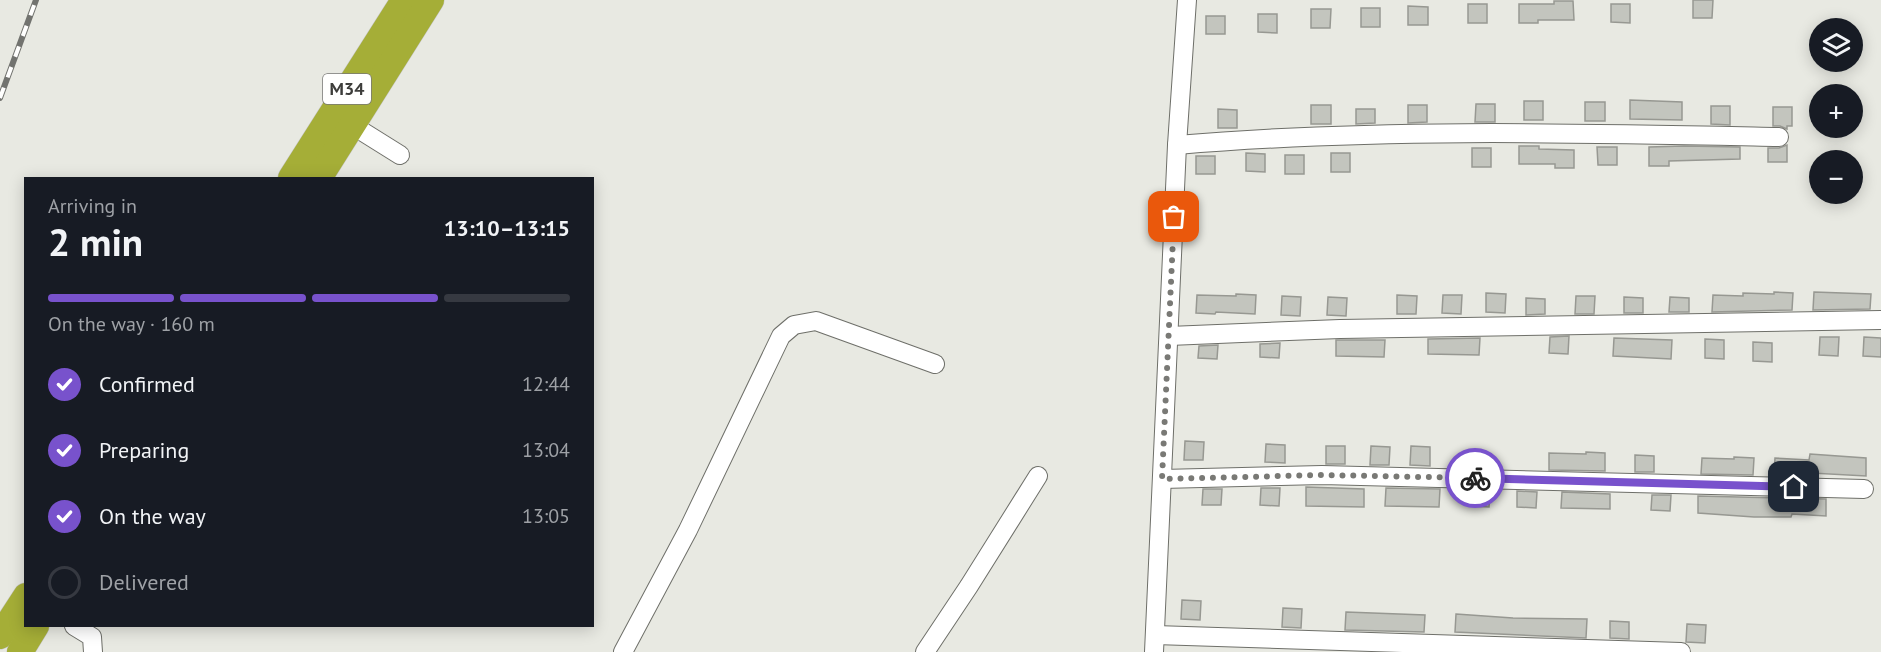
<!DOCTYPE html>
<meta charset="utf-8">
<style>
body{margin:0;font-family:"PT Sans",sans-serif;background:#242831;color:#f1f3f6;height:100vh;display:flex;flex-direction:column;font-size:22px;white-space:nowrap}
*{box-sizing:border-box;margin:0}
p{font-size:20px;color:#9ea1a6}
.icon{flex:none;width:33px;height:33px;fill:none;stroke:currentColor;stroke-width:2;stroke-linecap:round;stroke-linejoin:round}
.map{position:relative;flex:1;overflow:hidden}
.panel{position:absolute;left:24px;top:177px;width:570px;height:450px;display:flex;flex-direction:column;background:#171b24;border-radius:0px;box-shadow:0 3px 15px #0003}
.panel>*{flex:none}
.tools{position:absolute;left:1809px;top:18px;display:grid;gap:12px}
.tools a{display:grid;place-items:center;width:54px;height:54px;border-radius:50%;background:#171b24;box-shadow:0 3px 15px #0003;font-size:30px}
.pin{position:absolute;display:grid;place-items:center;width:51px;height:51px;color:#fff;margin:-26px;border-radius:12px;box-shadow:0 3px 9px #0006}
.courier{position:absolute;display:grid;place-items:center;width:60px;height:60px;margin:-30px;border:4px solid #7852cc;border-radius:50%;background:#fff;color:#222;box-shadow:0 2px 8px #0007}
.summary em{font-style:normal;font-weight:600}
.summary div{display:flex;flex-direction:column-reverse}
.summary{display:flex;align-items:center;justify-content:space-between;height:102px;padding:0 24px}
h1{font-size:39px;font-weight:600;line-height:45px}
.bar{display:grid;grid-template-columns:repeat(4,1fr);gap:9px 6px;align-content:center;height:72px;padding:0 24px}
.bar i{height:8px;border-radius:4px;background:#363941}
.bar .selected{background:#7852cc}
.bar p{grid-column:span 4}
ol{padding:0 24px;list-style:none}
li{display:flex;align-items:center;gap:18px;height:66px}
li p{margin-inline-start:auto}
li .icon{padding:6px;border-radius:50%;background:#7852cc;color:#fff;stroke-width:4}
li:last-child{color:#9ea1a6}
li i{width:33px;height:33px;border:3px solid #363941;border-radius:50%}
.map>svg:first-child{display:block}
.building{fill:#c3c5be;stroke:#979892;stroke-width:1.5}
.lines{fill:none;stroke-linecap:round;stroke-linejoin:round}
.minor-casing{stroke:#6e6f69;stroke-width:20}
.highway-casing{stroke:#c5c5c4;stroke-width:27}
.minor{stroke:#fff;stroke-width:18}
.highway{stroke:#a5ae37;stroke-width:26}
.rail-casing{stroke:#72736f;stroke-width:6}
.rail{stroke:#fffffe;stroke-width:4;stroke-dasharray:11;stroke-linecap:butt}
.done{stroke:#797975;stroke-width:6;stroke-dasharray:0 10.8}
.route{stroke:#7852cc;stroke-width:8}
.labels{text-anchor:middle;stroke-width:6;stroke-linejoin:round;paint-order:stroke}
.shield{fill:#fffffe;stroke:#777775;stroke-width:1.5}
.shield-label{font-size:18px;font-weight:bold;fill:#3d3d3a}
</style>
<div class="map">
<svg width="1881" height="652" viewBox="0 0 1881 652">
<rect width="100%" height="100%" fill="#e8e9e2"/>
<g class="building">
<polygon points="1693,0 1713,0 1712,18 1693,18"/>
<polygon points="1554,1 1573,1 1574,20 1538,20 1538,23 1519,23 1519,4 1554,4"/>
<rect x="1468" y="4" width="19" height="19"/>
<polygon points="1611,4 1630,4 1630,23 1611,22"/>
<polygon points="1408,6 1428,7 1428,25 1408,25"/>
<rect x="1361" y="8" width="19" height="19"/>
<polygon points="1311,9 1331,9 1330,28 1311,28"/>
<polygon points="1258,14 1277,14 1277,33 1258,32"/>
<rect x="1206" y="16" width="19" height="18"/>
<polygon points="1630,100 1682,102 1682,120 1630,119"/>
<rect x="1524" y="101" width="19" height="19"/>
<rect x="1585" y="102" width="20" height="19"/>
<polygon points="1476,104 1495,104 1495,122 1475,122"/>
<rect x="1311" y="105" width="20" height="19"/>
<polygon points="1408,105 1427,105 1427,122 1408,123"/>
<polygon points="1711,106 1730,106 1730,125 1711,124"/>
<polygon points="1773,107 1792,107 1792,126 1787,126 1787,129 1780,126 1773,126"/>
<polygon points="1218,109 1237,110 1237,128 1218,128"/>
<polygon points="1356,109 1375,109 1375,123 1356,124"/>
<polygon points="1787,145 1787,162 1768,162 1768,148 1779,148"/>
<polygon points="1519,146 1539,146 1539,149 1574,150 1574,168 1555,168 1555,164 1519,164"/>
<polygon points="1684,146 1740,147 1740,159 1669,161 1669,166 1649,166 1649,147"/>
<polygon points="1597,147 1617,147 1617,165 1598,165"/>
<rect x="1472" y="148" width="19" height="19"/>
<polygon points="1246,153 1265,154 1265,172 1246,171"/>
<rect x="1331" y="153" width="19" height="19"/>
<rect x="1285" y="155" width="19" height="19"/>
<rect x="1196" y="156" width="19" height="18"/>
<polygon points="1774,292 1793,293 1792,310 1712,312 1713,295 1743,296 1743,293 1774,294"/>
<polygon points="1814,292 1871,294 1870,309 1813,310"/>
<polygon points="1486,293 1506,294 1505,313 1486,312"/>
<polygon points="1236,294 1256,295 1255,314 1216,312 1215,314 1196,313 1197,295 1236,296"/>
<polygon points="1397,295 1417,296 1416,314 1397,314"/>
<polygon points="1443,295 1462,295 1461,314 1442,313"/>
<polygon points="1282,296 1301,297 1300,316 1281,315"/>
<polygon points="1576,296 1595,296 1594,314 1575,314"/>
<polygon points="1328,297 1347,298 1346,316 1327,315"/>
<polygon points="1624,297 1643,298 1643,313 1624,313"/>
<polygon points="1670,297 1689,298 1689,312 1669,312"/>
<polygon points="1526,298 1545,299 1545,314 1526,315"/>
<polygon points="1569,336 1568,354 1549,353 1550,337"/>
<polygon points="1820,337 1839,337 1838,356 1819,355"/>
<polygon points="1864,337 1881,338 1881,357 1863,356"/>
<polygon points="1480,338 1479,355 1428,354 1428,339"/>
<polygon points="1614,338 1672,340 1671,359 1613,356"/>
<polygon points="1705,339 1724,340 1724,359 1705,358"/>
<polygon points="1336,340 1385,340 1384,357 1336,356"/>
<polygon points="1753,342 1772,343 1772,362 1753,361"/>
<polygon points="1280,343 1279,358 1260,357 1260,344"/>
<polygon points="1218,345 1217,359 1198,358 1199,346"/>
<polygon points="1185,441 1204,442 1203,460 1184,460"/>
<polygon points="1266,444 1285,445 1285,463 1265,462"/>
<rect x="1326" y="446" width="19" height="18"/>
<polygon points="1371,446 1390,447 1389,465 1370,465"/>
<polygon points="1411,446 1430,447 1430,466 1410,465"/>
<polygon points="1586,452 1605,453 1605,471 1549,470 1549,453 1586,454"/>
<polygon points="1810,454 1866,458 1866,476 1793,472 1793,476 1774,475 1775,458 1809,460"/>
<polygon points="1635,455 1654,456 1654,472 1635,472"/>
<polygon points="1734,457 1754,458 1753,475 1701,474 1702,458 1734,459"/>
<polygon points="1306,487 1364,489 1364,507 1306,506"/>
<polygon points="1261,488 1280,488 1279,506 1260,505"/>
<polygon points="1386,488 1440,489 1439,507 1385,506"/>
<polygon points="1203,489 1222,489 1221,505 1202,505"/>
<polygon points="1471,490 1490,491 1489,507 1470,506"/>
<polygon points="1517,491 1537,492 1536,508 1517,507"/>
<polygon points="1562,492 1610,494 1610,509 1561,508"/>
<polygon points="1652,495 1671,495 1670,511 1651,510"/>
<polygon points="1698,496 1826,499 1826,516 1792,514 1791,517 1754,517 1698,513"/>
<polygon points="1182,600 1201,601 1200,620 1181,619"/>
<polygon points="1283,608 1302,609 1301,628 1282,627"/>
<polygon points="1346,612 1425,615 1424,632 1345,630"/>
<polygon points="1456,614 1513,618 1587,619 1586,638 1455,632"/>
<polygon points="1610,621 1629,622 1629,639 1610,638"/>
<polygon points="1687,624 1706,625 1705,643 1686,642"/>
</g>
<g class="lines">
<g class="minor-casing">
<g id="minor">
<polyline points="352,125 400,155"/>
<path d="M1177,145C1377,128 1579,133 1779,137"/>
<polyline points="1169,336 1340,329 1881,320"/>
<polyline points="1162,479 1322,475 1864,489"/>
<polyline points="74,626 92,637 93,652"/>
<polyline points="1155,635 1681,652"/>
<polyline points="623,652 688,530 781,336 794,325 816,321 935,364"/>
<polyline points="925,652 969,586 1038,476"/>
<polyline points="1154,652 1177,145 1187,0"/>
</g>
</g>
<g class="highway-casing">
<g id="highway">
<polyline points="291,178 404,0"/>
<polyline points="319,178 431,0"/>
<polyline points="0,636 26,596"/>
<polyline points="20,652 36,626"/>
</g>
</g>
<use href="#minor" class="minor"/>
<use href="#highway" class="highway"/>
<g class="rail-casing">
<polyline id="rail" points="0,98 36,0"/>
</g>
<use href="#rail" class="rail"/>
</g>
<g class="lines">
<polyline class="done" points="1174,217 1162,479 1322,475 1475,478"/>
<polyline class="route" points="1475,478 1794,487"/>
</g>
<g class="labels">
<rect class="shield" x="323" y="74" width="48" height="30" rx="4.5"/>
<g class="shield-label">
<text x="347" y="95">M34</text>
</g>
</g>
</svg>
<div class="tools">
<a><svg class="icon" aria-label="layers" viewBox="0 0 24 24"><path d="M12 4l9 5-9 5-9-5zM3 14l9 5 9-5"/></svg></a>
<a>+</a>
<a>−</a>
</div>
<div class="pin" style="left:1174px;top:217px;background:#ea580c"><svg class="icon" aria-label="bag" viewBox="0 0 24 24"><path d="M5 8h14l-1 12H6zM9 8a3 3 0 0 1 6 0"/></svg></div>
<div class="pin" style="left:1794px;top:487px;background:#1f2937"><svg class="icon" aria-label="home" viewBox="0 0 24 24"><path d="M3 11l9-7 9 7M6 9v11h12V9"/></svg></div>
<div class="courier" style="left:1475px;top:478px"><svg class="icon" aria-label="bike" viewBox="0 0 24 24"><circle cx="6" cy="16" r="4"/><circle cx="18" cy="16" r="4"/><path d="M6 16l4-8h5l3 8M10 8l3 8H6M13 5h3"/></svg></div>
<section class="panel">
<div class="summary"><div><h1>2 min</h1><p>Arriving in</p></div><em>13:10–13:15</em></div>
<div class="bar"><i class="selected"></i><i class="selected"></i><i class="selected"></i><i></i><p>On the way · 160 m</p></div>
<ol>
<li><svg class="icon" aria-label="check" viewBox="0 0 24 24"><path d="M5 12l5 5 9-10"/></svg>Confirmed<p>12:44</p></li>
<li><svg class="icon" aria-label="check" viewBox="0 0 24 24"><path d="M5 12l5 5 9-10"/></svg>Preparing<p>13:04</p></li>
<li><svg class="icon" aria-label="check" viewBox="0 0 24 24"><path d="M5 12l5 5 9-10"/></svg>On the way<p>13:05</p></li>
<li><i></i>Delivered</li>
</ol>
</section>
</div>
